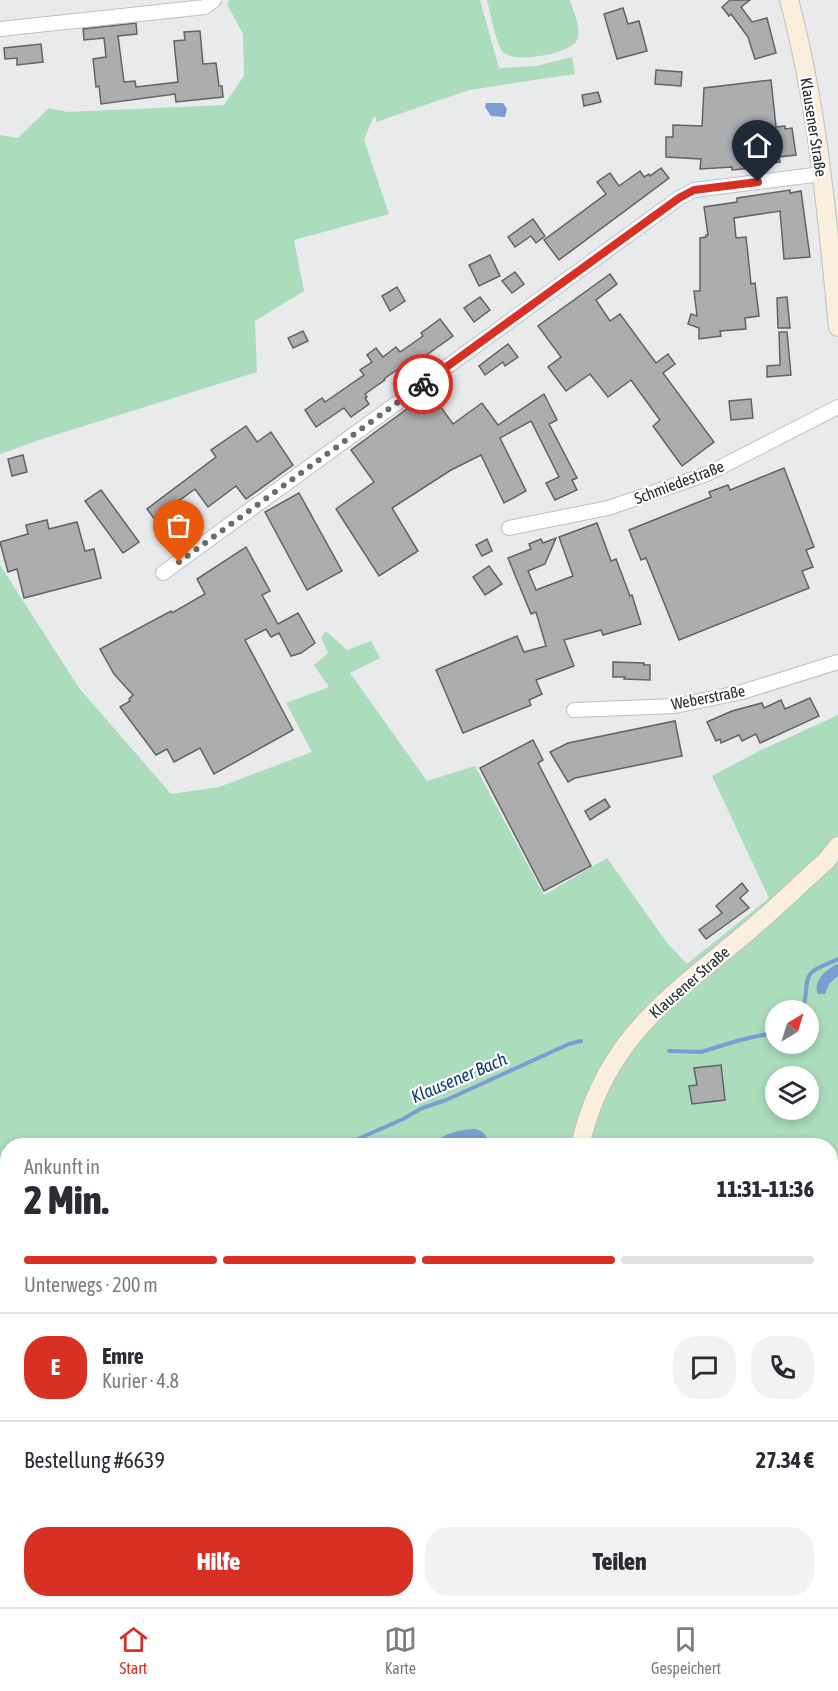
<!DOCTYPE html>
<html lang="de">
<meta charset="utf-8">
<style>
body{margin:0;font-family:"Asap Condensed",sans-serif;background:#f2f2f3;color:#2b2b33;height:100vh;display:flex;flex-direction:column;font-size:22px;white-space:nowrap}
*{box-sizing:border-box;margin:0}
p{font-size:20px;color:#7c7c81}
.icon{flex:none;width:33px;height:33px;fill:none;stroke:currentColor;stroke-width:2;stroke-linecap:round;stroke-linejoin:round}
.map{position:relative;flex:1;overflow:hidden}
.details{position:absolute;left:0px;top:1138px;width:838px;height:470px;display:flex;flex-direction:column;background:#fff;border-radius:24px 24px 0 0;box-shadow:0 3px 9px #0003}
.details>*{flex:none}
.needle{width:39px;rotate:38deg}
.fabs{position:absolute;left:765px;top:1000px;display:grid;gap:12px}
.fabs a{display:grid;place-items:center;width:54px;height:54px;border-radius:50%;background:#fff;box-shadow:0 3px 9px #0003;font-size:30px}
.pin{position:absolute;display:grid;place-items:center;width:51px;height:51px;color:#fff;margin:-62px -26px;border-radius:50% 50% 50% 0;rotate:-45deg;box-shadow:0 0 6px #0007}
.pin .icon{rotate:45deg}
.courier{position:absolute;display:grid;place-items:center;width:60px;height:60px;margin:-30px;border:4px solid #d93025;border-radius:50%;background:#fff;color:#222;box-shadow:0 2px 8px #0007}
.summary em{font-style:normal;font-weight:800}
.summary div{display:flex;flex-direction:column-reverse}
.summary{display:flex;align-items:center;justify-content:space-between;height:102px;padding:0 24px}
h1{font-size:39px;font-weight:800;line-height:45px}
.bar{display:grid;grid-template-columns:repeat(4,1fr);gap:9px 6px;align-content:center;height:72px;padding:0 24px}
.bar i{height:8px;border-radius:4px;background:#e1e1e2}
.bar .active{background:#d93025}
.bar p{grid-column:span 4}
.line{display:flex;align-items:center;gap:15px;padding:0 24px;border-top:2px solid #e1e1e2}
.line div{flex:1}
.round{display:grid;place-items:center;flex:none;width:63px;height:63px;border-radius:24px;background:#f2f2f3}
.primary-button{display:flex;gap:12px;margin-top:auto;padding:12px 24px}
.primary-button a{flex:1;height:69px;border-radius:24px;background:#d93025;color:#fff;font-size:24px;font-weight:800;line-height:69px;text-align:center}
.primary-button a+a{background:#f2f2f3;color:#2b2b33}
.tab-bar{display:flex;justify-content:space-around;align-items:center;height:84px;border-top:2px solid #e1e1e2;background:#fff;font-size:16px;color:#7c7c81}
.tab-bar a{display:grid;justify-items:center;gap:3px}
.tab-bar .active{color:#d93025}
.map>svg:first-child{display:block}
.green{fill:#abdcbc;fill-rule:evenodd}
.water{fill:#7b9dd1}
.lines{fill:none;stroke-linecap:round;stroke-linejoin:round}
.stream{stroke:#7b9dd1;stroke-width:4}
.building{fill:#abadae;stroke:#626364;stroke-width:1.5}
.minor-casing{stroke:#bfc1c2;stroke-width:16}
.secondary-casing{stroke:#bfc1c2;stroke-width:20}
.minor{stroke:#fff;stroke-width:14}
.secondary{stroke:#f9efdc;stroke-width:18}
.done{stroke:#6b6d6d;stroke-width:6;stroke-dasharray:0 10.8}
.route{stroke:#d93025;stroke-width:8}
.labels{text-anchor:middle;stroke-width:4.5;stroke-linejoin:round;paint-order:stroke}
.street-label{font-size:16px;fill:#282929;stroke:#fff}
.water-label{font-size:18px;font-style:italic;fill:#0e3976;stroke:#fff}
</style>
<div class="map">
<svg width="838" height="1607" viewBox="0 0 838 1607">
<rect width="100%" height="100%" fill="#e8eaeb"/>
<g class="green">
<polygon points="230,0 480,0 499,68 536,66 572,57 575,74 469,90 376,122 376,117 373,118 364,140 389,214 294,240 304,291 255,321 257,372 39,440 0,454 0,135 18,138 49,108 67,112 224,105 244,76 243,34 227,4"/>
<path d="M487,0H570C573,12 582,28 577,40C571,54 516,63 504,53C496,46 490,11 487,0Z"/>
<path d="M0,565L79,688L171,794L219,787L312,752L286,703L329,687L314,665L328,653L321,637L326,631L347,650L371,641L380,658L350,673L427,781L475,766L544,895L607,858L667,943L687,964L769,898L712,776L759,751L838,715V1227H831V1146H8V1600L17,1601L0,1607ZM776,1011H808V1044H776ZM776,1077H808V1110H776Z"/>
</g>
<g class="water">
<polygon points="486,103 503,103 507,109 505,117 491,116 485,107"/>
<path d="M838,964V976L829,984L825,994H818C812,982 827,968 838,964Z"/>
<path d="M473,1129C484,1129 487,1137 491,1146H430C442,1134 457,1130 473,1129Z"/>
</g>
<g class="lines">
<g class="stream">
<path d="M801,1011C809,1000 803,982 811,973C817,967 830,963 838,959"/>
<polyline points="669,1051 701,1052 740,1040 776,1032"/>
<polyline points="350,1146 358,1139 403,1119 422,1108 446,1100 569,1044 581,1041"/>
<polyline points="0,1168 6,1176 3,1181 8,1191"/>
<polyline points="0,1551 8,1548"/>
</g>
</g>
<g class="building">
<polygon points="730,0 750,0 741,7 752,22 767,18 776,53 755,59 748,37 731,14 729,16 722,7"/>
<polygon points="623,8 628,24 639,21 647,51 617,59 604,14"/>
<polygon points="136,23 137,34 118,36 124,82 135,81 136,87 178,82 174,41 185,40 184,32 200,31 203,64 216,63 219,86 222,86 223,97 176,102 175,94 101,104 99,86 96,87 93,59 106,57 104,38 84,40 83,29"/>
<polygon points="41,44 43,62 17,65 17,58 5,59 4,48"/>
<polygon points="656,70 682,72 681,86 655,84"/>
<polygon points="771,80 776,127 785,126 785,129 792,128 796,155 779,157 780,162 752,165 752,168 732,170 732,167 700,169 701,159 666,157 666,137 673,137 673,125 702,126 704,88"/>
<polygon points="598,92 601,102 584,106 582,95"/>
<polygon points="661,168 669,178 559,260 544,240 606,194 597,182 610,173 619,186 640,171 644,177 649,174 650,176"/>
<polygon points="790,190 790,193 801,191 810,257 784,259 780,211 734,218 736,238 746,237 751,284 755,283 759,316 745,318 746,329 720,331 721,336 699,339 699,328 688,324 691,314 697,316 694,291 700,291 700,238 706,237 706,235 708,235 704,207 737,202 737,198"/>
<polygon points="533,219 545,236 536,243 531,236 515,247 508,237"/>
<polygon points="490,255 500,276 479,286 469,265"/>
<polygon points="515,272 524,284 512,293 502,281"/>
<polygon points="610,274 617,284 596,300 610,321 620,314 656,363 668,354 675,364 663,373 714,442 682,466 653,426 660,420 631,380 608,397 590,374 566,391 548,367 561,357 538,326"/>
<polygon points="397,287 405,301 390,311 382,296"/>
<polygon points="480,297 490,310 474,322 464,308"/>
<polygon points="787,297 790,328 778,328 777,298"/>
<polygon points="440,319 453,336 418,361 415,357 384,379 385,380 365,394 367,397 365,398 369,404 351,417 344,408 316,427 305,410 322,398 325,402 364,375 360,370 372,362 367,355 376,348 383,357 396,347 400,352 423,336 421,333"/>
<polygon points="303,331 308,341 293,348 288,338"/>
<polygon points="779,332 787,332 791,375 767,377 767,366 780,365"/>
<polygon points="508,344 518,357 505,366 503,362 485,375 479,366"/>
<polygon points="430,392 453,424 482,403 498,425 544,394 557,420 549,424 577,478 572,480 577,490 555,500 546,483 559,477 531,421 500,438 526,491 504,503 481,455 451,470 392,508 418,551 379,576 336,509 374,482 351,450"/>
<polygon points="751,399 753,418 731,420 729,401"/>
<polygon points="246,426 257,442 271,432 293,465 246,499 236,486 208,507 195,489 176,503 184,514 175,521 172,516 159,525 147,509 216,457 211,450"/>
<polygon points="23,455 27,472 12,476 8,459"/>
<polygon points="784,468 814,547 806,550 813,567 802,571 809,588 679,640 646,558 641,560 629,530 711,497 709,492 728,485 730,490"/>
<polygon points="101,490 139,542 123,553 85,501"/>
<polygon points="299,493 342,571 307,590 265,512"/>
<polygon points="47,520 49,529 77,522 85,551 94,549 101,578 24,598 17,569 8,572 0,542 28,534 26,525"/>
<polygon points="597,523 611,561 616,559 630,596 632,595 641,624 603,635 601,630 564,640 574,666 536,680 542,694 529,700 531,705 463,733 436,670 517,636 524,652 546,646 536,612 531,614 508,558 531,549 529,544 541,539 543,543 556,538 545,564 528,571 536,590 573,576 559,537"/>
<polygon points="487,539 492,551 482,556 476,545"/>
<polygon points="246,547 270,591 262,595 278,624 298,613 315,643 301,653 291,656 279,633 271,637 266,629 245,640 293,730 214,774 200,748 174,762 167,749 156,755 120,707 130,701 129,699 133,695 114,674 100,649 171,611 172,613 205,594 197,579"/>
<polygon points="489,566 502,584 485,595 473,577"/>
<polygon points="613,662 644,663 644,665 650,665 650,680 624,679 625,677 613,677"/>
<polygon points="810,698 819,716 760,743 756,734 742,741 739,735 721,743 720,739 716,741 707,722 732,711 762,703 764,708 781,700 785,709"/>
<polygon points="675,721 682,756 575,778 568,782 550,752 568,743"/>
<polygon points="533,740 543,760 538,763 591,866 544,891 480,768"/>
<polygon points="605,799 610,807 590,820 585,811"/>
<polygon points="742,883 748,891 740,898 749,908 706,939 699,930 722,913 716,906"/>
<polygon points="721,1065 725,1100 692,1104 689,1086 697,1085 694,1068"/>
</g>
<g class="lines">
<g class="minor-casing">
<g id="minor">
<polyline points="0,29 205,7 214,0"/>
<polyline points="509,528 608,508 707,474 838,407"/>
<polyline points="163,573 679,198 694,190 822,174"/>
<polyline points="574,710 675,706 742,692 838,662"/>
<polyline points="831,1472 838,1437"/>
<polyline points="313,1600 314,1607"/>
<polyline points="398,1600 398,1607"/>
<polyline points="665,1600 668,1607"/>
<polyline points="811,1607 812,1600"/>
</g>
</g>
<g class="secondary-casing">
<g id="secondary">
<path d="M789,0C818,107 827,217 838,327"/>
<path d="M580,1146C604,1040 667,999 745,934C774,910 800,884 827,860L838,846"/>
<polyline points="572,1607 572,1600"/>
</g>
</g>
<use href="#minor" class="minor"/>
<use href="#secondary" class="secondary"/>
</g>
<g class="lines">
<polyline class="done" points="179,562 423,384"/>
<polyline class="route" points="423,384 679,198 694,190 758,182"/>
</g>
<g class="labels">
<g class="street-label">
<text transform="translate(814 127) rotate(81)" y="6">Klausener Straße</text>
<text transform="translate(679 482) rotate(-21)" y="6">Schmiedestraße</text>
<text transform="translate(708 697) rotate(-11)" y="6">Weberstraße</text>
<text transform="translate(689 982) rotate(-41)" y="6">Klausener Straße</text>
</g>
<g class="water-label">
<text transform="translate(459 1078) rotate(-23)" y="6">Klausener Bach</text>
</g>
</g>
</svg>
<div class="fabs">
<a><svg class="needle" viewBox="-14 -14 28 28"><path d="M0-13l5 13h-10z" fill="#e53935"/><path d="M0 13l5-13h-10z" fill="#7c7c81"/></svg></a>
<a><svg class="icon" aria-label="layers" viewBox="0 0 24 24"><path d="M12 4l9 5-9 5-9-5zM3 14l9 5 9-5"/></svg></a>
</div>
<div class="pin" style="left:179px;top:562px;background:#ea580c"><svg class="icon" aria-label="bag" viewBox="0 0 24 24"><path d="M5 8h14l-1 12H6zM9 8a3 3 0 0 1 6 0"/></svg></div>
<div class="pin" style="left:758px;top:182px;background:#1f2937"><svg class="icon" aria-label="home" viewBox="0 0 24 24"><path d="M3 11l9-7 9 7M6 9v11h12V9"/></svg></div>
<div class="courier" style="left:423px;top:384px"><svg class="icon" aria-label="bike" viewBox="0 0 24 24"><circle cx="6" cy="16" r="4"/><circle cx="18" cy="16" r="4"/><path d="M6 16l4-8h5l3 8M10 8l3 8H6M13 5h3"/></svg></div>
<section class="details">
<div class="summary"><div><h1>2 Min.</h1><p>Ankunft in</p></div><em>11:31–11:36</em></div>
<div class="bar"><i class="active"></i><i class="active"></i><i class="active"></i><i></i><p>Unterwegs · 200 m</p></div>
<div class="line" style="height:108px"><b class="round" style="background:#d93025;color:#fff">E</b><div><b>Emre</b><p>Kurier · 4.8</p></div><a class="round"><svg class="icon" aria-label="chat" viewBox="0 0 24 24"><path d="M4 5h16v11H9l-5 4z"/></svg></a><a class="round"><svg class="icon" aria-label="phone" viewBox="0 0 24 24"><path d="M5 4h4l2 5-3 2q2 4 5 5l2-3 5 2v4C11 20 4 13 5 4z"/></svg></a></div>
<div class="line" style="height:78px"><div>Bestellung #6639</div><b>27.34 €</b></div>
<div class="primary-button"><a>Hilfe</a><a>Teilen</a></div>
</section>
</div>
<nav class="tab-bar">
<a class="active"><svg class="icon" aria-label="home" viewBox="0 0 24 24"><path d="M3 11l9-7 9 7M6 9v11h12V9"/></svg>Start</a>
<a><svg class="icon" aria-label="map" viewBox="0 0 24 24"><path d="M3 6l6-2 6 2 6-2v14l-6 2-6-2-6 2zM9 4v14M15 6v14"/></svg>Karte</a>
<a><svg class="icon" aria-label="saved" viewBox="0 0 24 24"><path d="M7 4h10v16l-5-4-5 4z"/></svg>Gespeichert</a>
</nav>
